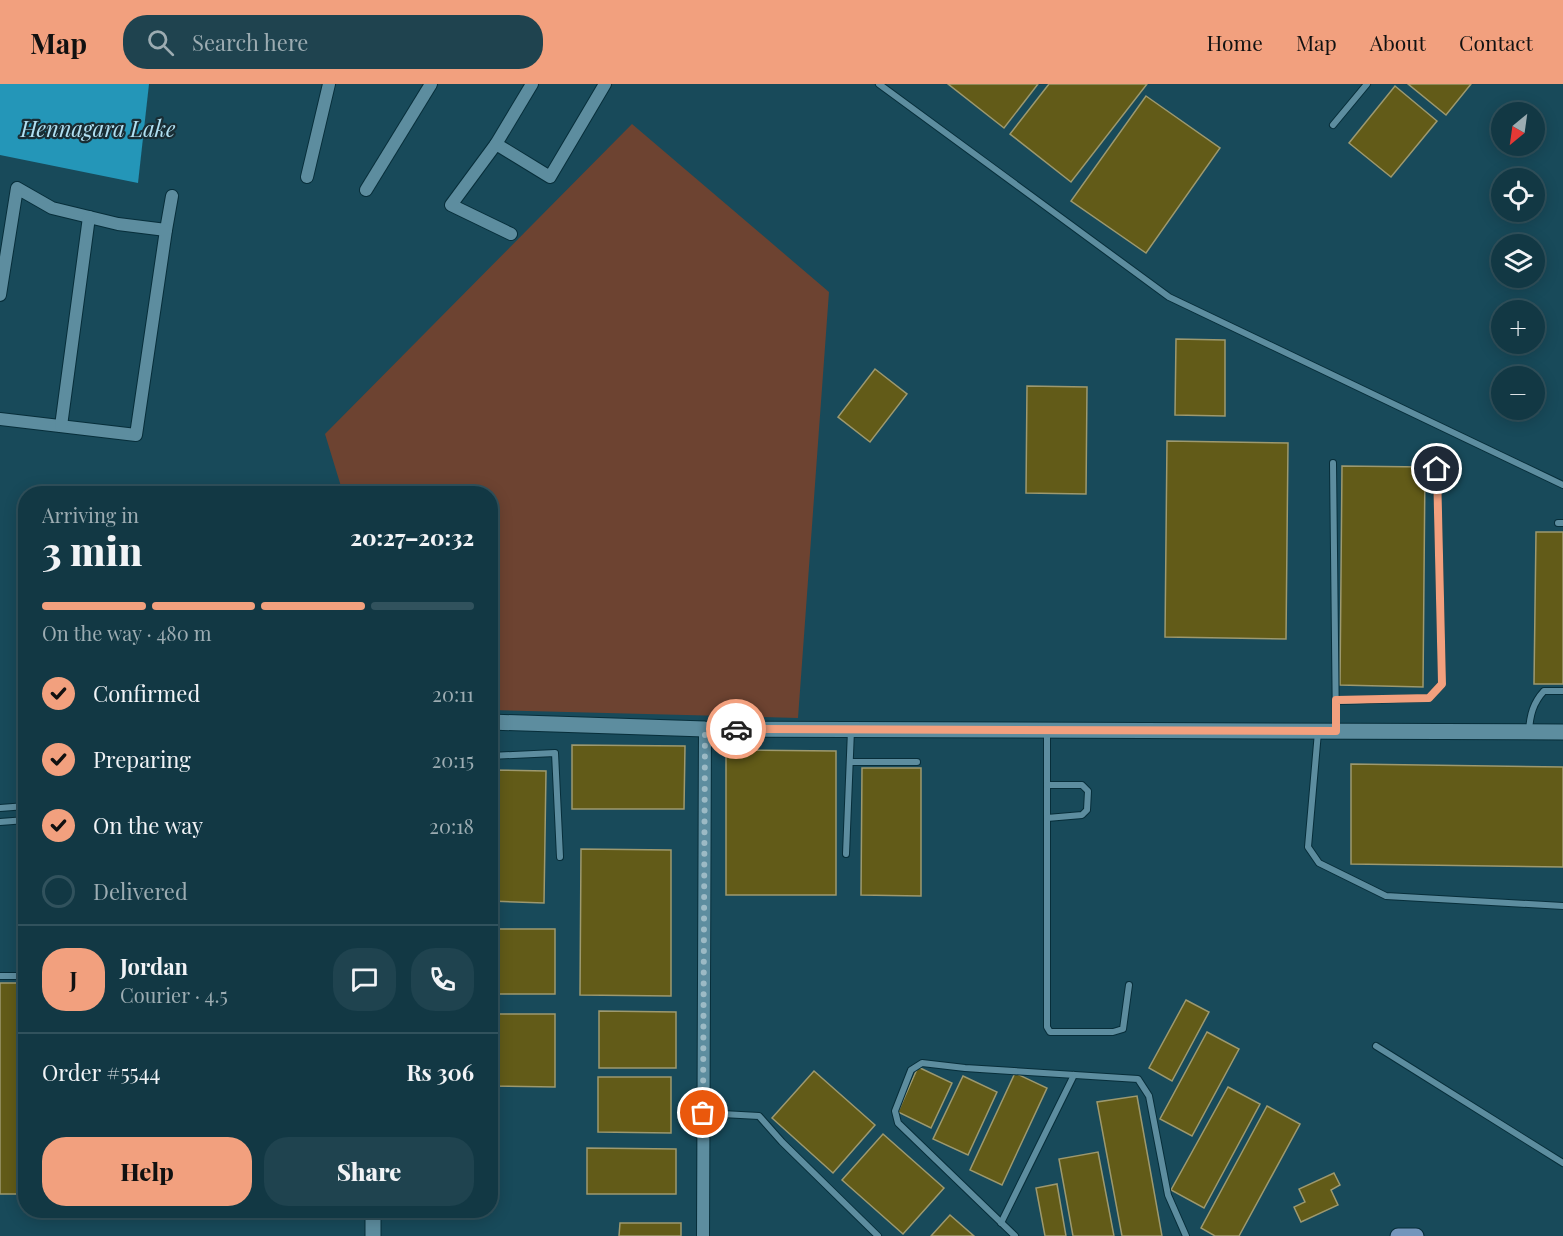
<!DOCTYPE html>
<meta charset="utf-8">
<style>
body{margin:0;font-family:"Playfair Display",serif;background:#1f434f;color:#f1f3f6;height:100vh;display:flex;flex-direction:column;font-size:22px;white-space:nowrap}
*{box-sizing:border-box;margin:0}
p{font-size:20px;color:#9cacb2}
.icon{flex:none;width:33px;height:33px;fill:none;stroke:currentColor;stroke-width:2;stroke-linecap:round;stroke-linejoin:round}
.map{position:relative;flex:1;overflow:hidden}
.drawer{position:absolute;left:18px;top:402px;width:480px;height:732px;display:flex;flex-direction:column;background:#123844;border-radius:24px;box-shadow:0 3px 15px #0003,0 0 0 2px #31525d}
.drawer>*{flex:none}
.needle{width:39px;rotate:209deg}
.buttons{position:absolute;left:1491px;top:18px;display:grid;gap:12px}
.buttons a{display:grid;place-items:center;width:54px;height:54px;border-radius:50%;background:#123844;box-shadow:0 3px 15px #0003,0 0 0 2px #31525d;font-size:30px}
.pin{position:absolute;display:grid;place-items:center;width:51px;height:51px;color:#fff;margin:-26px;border:3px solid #fff;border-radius:50%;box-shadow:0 2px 6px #0007}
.courier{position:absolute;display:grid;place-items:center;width:60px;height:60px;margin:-30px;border:4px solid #f2a07e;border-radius:50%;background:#fff;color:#222;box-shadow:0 2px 8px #0007}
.head em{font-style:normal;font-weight:800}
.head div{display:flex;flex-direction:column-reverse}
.head{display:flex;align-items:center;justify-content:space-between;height:102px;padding:0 24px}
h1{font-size:39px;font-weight:800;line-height:45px}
.bar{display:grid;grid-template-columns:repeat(4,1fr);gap:9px 6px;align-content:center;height:72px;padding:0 24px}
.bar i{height:8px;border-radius:4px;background:#31525d}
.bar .selected{background:#f2a07e}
.bar p{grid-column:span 4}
.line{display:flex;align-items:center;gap:15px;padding:0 24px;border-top:2px solid #31525d}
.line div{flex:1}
.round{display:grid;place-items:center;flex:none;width:63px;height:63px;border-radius:24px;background:#1f434f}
ol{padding:0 24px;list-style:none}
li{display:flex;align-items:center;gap:18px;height:66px}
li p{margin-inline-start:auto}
li .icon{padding:6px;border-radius:50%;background:#f2a07e;color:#111;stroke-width:4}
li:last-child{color:#9cacb2}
li i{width:33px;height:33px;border:3px solid #31525d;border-radius:50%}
.button{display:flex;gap:12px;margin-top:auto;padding:12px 24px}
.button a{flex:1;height:69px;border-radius:24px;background:#f2a07e;color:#111;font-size:24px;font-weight:800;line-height:69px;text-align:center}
.button a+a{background:#1f434f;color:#f1f3f6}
header{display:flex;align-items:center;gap:36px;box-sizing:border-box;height:84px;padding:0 30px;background:#f2a07e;color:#111}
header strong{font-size:28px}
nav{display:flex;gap:33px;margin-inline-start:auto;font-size:21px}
.search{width:420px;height:54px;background:#1f434f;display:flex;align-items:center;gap:15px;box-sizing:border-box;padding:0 21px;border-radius:24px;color:#9cacb2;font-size:22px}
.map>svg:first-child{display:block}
.green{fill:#6d4331}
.water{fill:#2496b8}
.building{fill:#625b18;stroke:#9d996f;stroke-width:1.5}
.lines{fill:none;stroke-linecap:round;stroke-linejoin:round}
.service-casing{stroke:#072e3a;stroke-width:8}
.minor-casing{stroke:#072e3a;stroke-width:14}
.tertiary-casing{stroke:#072e3a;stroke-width:17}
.secondary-casing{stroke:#072e3a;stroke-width:17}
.service{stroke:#5d8d9f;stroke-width:6}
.minor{stroke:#5d8d9f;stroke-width:12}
.tertiary{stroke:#5d8d9f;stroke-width:15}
.secondary{stroke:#7496bc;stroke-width:15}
.done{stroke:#9cbac5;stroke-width:6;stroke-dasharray:0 10.8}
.route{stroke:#f2a07e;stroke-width:8}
.labels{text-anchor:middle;stroke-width:4.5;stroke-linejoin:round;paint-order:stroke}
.water-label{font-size:22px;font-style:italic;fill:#b1e0f2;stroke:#192d34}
</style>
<header>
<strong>Map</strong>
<div class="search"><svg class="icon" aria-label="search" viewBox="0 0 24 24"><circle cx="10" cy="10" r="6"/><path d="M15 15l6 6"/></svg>Search here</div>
<nav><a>Home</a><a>Map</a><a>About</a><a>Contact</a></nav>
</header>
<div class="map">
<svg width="1563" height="1152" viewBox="0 0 1563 1152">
<rect width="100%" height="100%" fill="#184a5a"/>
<polygon class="green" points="632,40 829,208 798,634 491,626 490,410 343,409 325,350"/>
<polygon class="water" points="0,0 149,0 138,99 0,71"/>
<g class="building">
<polygon points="948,0 1038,0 1004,44"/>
<polygon points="1049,0 1147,0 1071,98 1010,50"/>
<polygon points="1408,0 1471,0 1446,31"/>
<polygon points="1395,2 1437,37 1391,93 1349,59"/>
<polygon points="1146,12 1220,64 1146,169 1071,117"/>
<polygon points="1176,255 1225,256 1225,332 1175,331"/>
<polygon points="875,285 907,310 870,358 838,333"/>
<polygon points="1027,302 1087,303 1086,410 1026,409"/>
<polygon points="1167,357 1288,359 1286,555 1165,553"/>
<polygon points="1342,382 1425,383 1423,603 1340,601"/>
<polygon points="1536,448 1563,448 1563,600 1534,600"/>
<polygon points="572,661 685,662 684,725 572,725"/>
<polygon points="726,666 836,667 836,811 726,811"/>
<polygon points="1351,680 1563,683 1563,783 1351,780"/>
<polygon points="862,684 921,684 921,812 861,811"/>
<polygon points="490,686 546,687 544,819 490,817"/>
<polygon points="581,765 671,766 671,912 580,911"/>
<rect x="490" y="845" width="65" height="65"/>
<rect x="0" y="899" width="26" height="211"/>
<polygon points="1186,916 1209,928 1172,997 1149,984"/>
<polygon points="599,927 676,928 676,984 599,984"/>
<polygon points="490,930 555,930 555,1003 490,1002"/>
<polygon points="1207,948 1239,965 1192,1052 1160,1035"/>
<polygon points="918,983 952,999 931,1044 898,1028"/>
<polygon points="814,987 875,1041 833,1089 772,1034"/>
<polygon points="1015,989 1047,1004 1002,1101 970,1086"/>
<polygon points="963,992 997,1008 968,1071 933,1055"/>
<polygon points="598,993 671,993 671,1049 598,1048"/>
<polygon points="1228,1003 1260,1020 1204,1124 1171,1106"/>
<polygon points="1137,1012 1162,1152 1122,1152 1097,1018"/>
<polygon points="1267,1022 1300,1040 1239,1152 1215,1152 1201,1144"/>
<polygon points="883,1050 944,1104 903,1150 842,1096"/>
<polygon points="587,1064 676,1065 676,1110 587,1110"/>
<polygon points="1098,1068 1114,1152 1073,1152 1059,1075"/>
<polygon points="1334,1089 1340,1101 1331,1106 1338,1121 1301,1138 1294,1123 1305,1118 1299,1105"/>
<polygon points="1057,1100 1066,1152 1045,1152 1036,1104"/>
<polygon points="950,1131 974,1152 931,1152"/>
<polygon points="620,1139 681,1139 681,1152 619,1152"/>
</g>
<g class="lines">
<g class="service-casing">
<g id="service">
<polyline points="879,0 1169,213 1563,401"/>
<polyline points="1333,41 1367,0"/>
<polyline points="1333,379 1336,646"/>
<polyline points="1558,439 1563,439"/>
<polyline points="1336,617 1429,614 1442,600 1437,385"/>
<polyline points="1047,647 1047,943 1050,948 1113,948 1123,945 1129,901"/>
<path d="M1529,647C1530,631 1533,619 1544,607H1563"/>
<polyline points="1318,648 1308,763 1319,779 1386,812 1563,822"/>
<polyline points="490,672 555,669 560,773"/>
<polyline points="850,678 917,678"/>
<polyline points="0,724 26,722"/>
<polyline points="1047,734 1082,731 1087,726 1088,707 1082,701 1047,701"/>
<polyline points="0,738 26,736"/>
<polyline points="846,770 851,646"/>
<polyline points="0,892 26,892"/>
<polyline points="1376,962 1563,1079"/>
<polyline points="704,1029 759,1032 782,1058 878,1152"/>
<polyline points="1001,1139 1074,991"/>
<polyline points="1015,1152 898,1039 895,1027 911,986 922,979 965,984 1138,995 1149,1012 1168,1111 1186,1152"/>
</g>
</g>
<g class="minor-casing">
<g id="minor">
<polyline points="496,60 532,0"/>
<polyline points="307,93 329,0"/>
<polyline points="366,106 431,0"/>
<polyline points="166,146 172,112"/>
<polyline points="511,150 451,121 496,60 550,93 605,0"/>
<polyline points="0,211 17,104 52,124 118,140 166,146 136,351 0,335"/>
<polyline points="61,342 89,133"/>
<polyline points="703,1152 705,645"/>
</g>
</g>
<g class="tertiary-casing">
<g id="tertiary">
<polyline points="490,638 705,645 1563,648"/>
<polyline points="373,1126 373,1152"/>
</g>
</g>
<g class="secondary-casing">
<polyline id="secondary" points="1398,1152 1416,1152"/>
</g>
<use href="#service" class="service"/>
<use href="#minor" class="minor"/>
<use href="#tertiary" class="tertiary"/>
<use href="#secondary" class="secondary"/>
</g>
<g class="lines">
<polyline class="done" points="703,1029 705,645 736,645"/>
<polyline class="route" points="736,645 1336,647 1336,616 1429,614 1442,600 1437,385"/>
</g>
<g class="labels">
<g class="water-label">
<text x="98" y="53">Hennagara Lake</text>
</g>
</g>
</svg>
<div class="buttons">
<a><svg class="needle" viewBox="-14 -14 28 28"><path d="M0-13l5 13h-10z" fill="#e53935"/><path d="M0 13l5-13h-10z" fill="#9cacb2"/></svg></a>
<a><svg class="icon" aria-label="locate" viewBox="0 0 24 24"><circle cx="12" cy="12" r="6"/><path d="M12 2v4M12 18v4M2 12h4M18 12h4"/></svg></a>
<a><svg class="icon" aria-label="layers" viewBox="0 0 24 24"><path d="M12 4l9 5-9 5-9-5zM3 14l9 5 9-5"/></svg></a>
<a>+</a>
<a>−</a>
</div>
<div class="pin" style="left:703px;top:1029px;background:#ea580c"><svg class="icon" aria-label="bag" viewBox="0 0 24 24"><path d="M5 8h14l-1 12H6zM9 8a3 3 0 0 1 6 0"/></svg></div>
<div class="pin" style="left:1437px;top:385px;background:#1f2937"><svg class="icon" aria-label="home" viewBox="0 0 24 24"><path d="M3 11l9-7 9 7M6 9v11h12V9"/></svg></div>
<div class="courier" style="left:736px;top:645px"><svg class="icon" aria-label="car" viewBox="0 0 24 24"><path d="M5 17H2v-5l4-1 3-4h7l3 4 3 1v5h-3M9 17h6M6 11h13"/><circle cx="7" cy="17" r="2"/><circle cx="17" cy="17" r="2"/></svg></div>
<section class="drawer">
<div class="head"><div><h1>3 min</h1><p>Arriving in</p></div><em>20:27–20:32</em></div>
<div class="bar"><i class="selected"></i><i class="selected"></i><i class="selected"></i><i></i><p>On the way · 480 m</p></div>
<ol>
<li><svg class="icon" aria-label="check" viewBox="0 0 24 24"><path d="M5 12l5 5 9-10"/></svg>Confirmed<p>20:11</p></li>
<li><svg class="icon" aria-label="check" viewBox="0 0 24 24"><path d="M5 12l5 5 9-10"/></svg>Preparing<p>20:15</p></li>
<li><svg class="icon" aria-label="check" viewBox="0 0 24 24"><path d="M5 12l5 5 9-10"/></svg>On the way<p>20:18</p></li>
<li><i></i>Delivered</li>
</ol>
<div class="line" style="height:108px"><b class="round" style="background:#f2a07e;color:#111">J</b><div><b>Jordan</b><p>Courier · 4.5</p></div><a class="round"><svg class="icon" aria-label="chat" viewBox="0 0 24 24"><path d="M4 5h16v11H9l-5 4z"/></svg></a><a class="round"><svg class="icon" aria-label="phone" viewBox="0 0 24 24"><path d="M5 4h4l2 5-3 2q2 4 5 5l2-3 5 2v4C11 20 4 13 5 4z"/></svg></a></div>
<div class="line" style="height:78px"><div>Order #5544</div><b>Rs 306</b></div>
<div class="button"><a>Help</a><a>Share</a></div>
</section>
</div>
